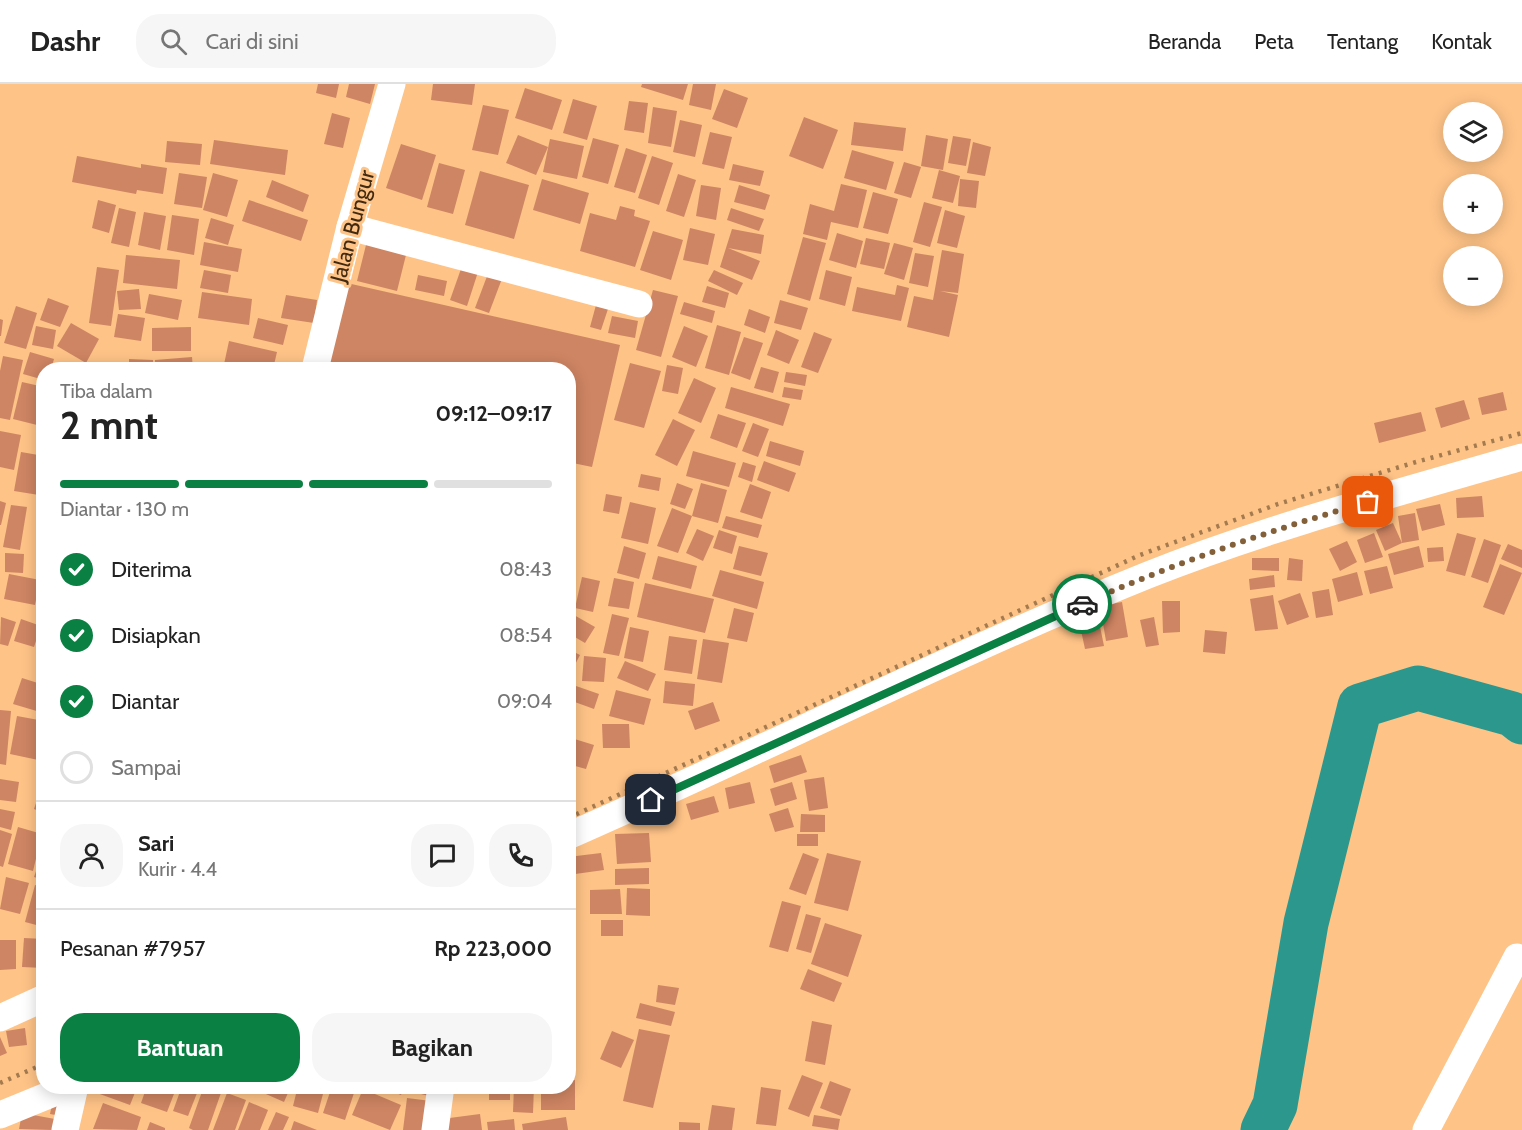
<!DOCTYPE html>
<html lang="id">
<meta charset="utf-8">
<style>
body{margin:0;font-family:Cabin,sans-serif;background:#f6f6f6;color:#222;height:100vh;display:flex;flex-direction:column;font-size:22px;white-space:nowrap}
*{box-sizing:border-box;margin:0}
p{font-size:20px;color:#767676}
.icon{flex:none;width:33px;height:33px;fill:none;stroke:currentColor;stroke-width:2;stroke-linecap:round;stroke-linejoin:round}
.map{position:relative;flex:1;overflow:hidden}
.side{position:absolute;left:36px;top:278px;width:540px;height:732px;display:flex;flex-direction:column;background:#fff;border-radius:24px;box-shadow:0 3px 15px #0003}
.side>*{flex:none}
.buttons{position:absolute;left:1443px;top:18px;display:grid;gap:12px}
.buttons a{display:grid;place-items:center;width:60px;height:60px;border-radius:50%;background:#fff;box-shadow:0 3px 15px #0003;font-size:30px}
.pin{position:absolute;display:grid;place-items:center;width:51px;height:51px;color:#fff;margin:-26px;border-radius:12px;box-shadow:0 3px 9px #0006}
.courier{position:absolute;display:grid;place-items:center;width:60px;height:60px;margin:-30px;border:4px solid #0b8043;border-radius:50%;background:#fff;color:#222;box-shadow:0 2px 8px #0007}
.summary em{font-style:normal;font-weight:800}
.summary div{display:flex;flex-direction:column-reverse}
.summary{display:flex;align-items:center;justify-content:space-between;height:102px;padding:0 24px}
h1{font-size:39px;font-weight:800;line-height:45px}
.bar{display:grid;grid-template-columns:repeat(4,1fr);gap:9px 6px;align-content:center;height:72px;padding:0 24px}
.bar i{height:8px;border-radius:4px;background:#e0e0e0}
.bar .on{background:#0b8043}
.bar p{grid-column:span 4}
.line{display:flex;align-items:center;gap:15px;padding:0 24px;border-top:2px solid #e0e0e0}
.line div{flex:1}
.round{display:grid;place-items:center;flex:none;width:63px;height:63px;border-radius:24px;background:#f6f6f6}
ol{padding:0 24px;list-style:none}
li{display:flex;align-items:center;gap:18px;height:66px}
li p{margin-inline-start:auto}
li .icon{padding:6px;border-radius:50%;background:#0b8043;color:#fff;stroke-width:4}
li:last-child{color:#767676}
li i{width:33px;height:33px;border:3px solid #e0e0e0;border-radius:50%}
.primary-button{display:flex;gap:12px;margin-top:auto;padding:12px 24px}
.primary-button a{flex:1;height:69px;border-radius:24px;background:#0b8043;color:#fff;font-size:24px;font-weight:800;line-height:69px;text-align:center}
.primary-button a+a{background:#f6f6f6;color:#222}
header{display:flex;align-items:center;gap:36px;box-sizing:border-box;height:84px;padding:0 30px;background:#fff;border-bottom:2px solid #e0e0e0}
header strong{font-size:28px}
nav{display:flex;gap:33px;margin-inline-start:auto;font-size:21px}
.search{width:420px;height:54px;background:#f6f6f6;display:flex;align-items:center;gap:15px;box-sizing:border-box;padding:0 21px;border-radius:24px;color:#767676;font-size:22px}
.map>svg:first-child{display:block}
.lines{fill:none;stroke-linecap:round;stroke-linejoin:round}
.river{stroke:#2c978d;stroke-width:45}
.building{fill:#ce8563}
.minor{stroke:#fff;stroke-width:27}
.rail{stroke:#a47a4f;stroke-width:4.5;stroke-dasharray:3 6;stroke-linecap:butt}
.done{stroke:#83603a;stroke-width:6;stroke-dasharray:0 10.8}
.route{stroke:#0b8043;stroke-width:8}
.labels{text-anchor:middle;stroke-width:6;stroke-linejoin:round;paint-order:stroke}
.street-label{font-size:22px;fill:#412a11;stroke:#fec387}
</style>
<header>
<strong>Dashr</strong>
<div class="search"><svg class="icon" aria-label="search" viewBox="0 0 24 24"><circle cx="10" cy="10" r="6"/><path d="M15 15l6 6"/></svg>Cari di sini</div>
<nav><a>Beranda</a><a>Peta</a><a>Tentang</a><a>Kontak</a></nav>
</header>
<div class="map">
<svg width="1522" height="1046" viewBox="0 0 1522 1046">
<rect width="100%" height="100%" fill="#fec387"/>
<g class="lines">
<polyline class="river" points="1263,1046 1275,1021 1306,839 1360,622 1418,604 1512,630 1522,638"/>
</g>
<g class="building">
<polygon points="318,0 339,0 336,14 316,9"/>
<polygon points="349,0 375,0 370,20 346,13"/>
<polygon points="433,0 475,0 472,21 431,16"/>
<polygon points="642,0 688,0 683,16 641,3"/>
<polygon points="693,0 716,0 711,26 689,21"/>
<polygon points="525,4 562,16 552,46 515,34"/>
<polygon points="724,5 748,14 737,44 712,35"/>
<polygon points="573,15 597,22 587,56 563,49"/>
<polygon points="629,17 648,19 644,49 624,46"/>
<polygon points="483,21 509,26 498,71 472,66"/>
<polygon points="653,23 677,27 671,63 648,59"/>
<polygon points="332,29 350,34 343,64 324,60"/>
<polygon points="804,33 838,46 823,85 789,72"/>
<polygon points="680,36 702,41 695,73 673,68"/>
<polygon points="854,38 906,44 903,67 851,61"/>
<polygon points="710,48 732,53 724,85 702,80"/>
<polygon points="518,51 548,63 536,91 506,79"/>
<polygon points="926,51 948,55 943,86 921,82"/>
<polygon points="953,52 971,55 966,82 948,79"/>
<polygon points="593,54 619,61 608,100 582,93"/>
<polygon points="550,55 584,62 577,95 543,88"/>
<polygon points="214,56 288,66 285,91 210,80"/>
<polygon points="167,57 202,60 200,81 165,78"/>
<polygon points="973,58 991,63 985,92 967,89"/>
<polygon points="401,60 436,71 422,116 386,104"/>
<polygon points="626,64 647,71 635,109 614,103"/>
<polygon points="852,66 894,78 886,106 844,94"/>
<polygon points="77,72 141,84 141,80 167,84 163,110 137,106 136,110 72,98"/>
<polygon points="652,72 673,79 659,121 638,114"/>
<polygon points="904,78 921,83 911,114 894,109"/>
<polygon points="439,79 465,86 453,130 427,123"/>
<polygon points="733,80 764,87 760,102 729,96"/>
<polygon points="939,86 960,92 953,119 932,114"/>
<polygon points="480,87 529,101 514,155 465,141"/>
<polygon points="179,89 207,93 202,124 174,120"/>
<polygon points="213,89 238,96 227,133 203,126"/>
<polygon points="678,90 696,96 684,133 666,127"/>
<polygon points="542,95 589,109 580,140 533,126"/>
<polygon points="960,95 979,97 976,124 958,122"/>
<polygon points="272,96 309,111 303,128 266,113"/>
<polygon points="841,100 867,106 858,144 831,138 827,156 803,150 810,120 834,127"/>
<polygon points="701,101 721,104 716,136 696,132"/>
<polygon points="739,101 770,111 765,126 734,118"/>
<polygon points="873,108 898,115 888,150 863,144"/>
<polygon points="98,116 116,121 109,149 92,144"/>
<polygon points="249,116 308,136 301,157 242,137"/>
<polygon points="924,118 942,123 930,163 913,158"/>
<polygon points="620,122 635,126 634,132 650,137 635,183 580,167 590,129 616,136"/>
<polygon points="119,124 136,128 129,163 111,159"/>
<polygon points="731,124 764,135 759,147 727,136"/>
<polygon points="945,126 965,132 957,164 937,159"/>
<polygon points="144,128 166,132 160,166 138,161"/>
<polygon points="172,131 199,135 194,171 167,166"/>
<polygon points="211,134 234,141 228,161 205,154"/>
<polygon points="690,144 715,150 708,181 683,176"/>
<polygon points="732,145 764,151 761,170 728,164 760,177 752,196 720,183"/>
<polygon points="653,147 683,156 671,196 640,186"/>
<polygon points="837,149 863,157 856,184 829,176"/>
<polygon points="368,153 408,163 397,207 357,197"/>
<polygon points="803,153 826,159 810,217 787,210"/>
<polygon points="866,154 890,159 884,185 860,180"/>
<polygon points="204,158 242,165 238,188 200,181"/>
<polygon points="894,159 913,164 904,196 884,190"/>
<polygon points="942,166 964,170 958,209 940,207 958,211 949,253 907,243 914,212 933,216"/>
<polygon points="915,169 934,172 928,203 909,199"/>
<polygon points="126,171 180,176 177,205 123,199"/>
<polygon points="462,182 478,188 467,222 450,216"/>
<polygon points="97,183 119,186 111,242 89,239"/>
<polygon points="204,186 231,191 228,209 200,204"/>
<polygon points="714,186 743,199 737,211 708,197"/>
<polygon points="826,186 852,193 845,222 819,215"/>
<polygon points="489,187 503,192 489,229 475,224"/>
<polygon points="418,191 447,197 444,212 415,206"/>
<polygon points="347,199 620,261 592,383 568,378 568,285 327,285"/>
<polygon points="897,201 909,204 901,237 852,227 857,203 895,211"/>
<polygon points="707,202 729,209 725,224 702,218"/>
<polygon points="139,205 141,225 119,226 117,207"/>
<polygon points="653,206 678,212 661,273 636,266"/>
<polygon points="202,208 252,215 249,241 198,234"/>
<polygon points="149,210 182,216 178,236 145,229"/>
<polygon points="286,211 317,216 314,239 281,234"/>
<polygon points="48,214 69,222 60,243 40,236"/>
<polygon points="780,216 808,224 801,246 774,239"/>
<polygon points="684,218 715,227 712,239 680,230"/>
<polygon points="596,221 608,225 601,246 590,243"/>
<polygon points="16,222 37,229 26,265 4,259"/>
<polygon points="749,225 770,233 765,249 744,241"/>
<polygon points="118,230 145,234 141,257 114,253"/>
<polygon points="612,232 638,237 635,254 608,249"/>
<polygon points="258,234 288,241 283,261 253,254"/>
<polygon points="0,235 3,236 1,252 0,252"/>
<polygon points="71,239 99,255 86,279 57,262"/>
<polygon points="717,241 741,248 729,291 705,284"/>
<polygon points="36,242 56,246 53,265 32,261"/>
<polygon points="684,242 708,252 696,283 672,273"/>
<polygon points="191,243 191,267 152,267 152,244"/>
<polygon points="776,246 799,256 789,280 767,271"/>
<polygon points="814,248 832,255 818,289 801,283"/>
<polygon points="744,253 763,259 750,296 731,289"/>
<polygon points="229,257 277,268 273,285 223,285"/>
<polygon points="30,268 54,275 51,285 44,285 44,296 23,290"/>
<polygon points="3,272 23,276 10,336 0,334 0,287"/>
<polygon points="192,273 193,285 155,285 155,276"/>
<polygon points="129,275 153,276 153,285 129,285"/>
<polygon points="630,279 661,287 644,344 614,336"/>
<polygon points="667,281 683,284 678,310 662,307"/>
<polygon points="761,283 779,288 773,309 754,304"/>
<polygon points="786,288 807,291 805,302 784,298"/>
<polygon points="694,294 716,304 701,339 678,329"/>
<polygon points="22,298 44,303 41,342 13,335"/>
<polygon points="731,303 790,320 783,342 725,324"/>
<polygon points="784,303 803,306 801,316 782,313"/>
<polygon points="1503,308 1507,326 1482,331 1478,314"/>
<polygon points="1464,316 1470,335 1441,344 1435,324"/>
<polygon points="1421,328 1426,347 1379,359 1374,339"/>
<polygon points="718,330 746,339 737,364 710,354"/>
<polygon points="673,335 695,346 677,382 655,371"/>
<polygon points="753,339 769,345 758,373 742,367"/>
<polygon points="0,347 21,351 14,386 0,383"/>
<polygon points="770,357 804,367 800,382 766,372"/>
<polygon points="693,367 736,379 729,403 686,392"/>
<polygon points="21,368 44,372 39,411 14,407"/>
<polygon points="764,377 796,389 789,408 757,396"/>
<polygon points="743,378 756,382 752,398 738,393"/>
<polygon points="641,390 661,394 659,407 638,403"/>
<polygon points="677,399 693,405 685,425 670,420"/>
<polygon points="701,399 727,406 718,439 692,432 678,469 657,462 672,424 692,432"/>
<polygon points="750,400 771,408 762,435 740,428"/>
<polygon points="606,410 622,413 619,430 603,427"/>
<polygon points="1482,412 1484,433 1457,434 1456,414"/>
<polygon points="0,417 6,419 1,441 0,441"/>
<polygon points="630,418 656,424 648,460 621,454"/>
<polygon points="1440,420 1445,441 1422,447 1416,425"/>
<polygon points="11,421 27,423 20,466 3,463"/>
<polygon points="1415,429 1419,456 1402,459 1398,432"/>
<polygon points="726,432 762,441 758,454 722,444"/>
<polygon points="1393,439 1402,459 1385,467 1376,446"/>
<polygon points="697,445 714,452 703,477 686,469"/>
<polygon points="719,446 737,452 732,470 713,464"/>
<polygon points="1374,449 1383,473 1365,479 1357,456"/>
<polygon points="1457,449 1476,454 1465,492 1446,487"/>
<polygon points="1484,455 1501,461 1488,499 1471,493"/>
<polygon points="1347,457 1357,478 1340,487 1329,465"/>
<polygon points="1508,460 1522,466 1522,484 1501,475"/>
<polygon points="624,462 646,469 639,495 617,489"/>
<polygon points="739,462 768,469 761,492 733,485"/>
<polygon points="1419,462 1424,483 1394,491 1388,470"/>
<polygon points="1443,463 1444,477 1428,478 1427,464"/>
<polygon points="5,469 24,470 23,489 5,488"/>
<polygon points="658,472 697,482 691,505 652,495"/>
<polygon points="1252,474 1279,474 1279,487 1252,486"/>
<polygon points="1289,474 1303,476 1302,497 1287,496"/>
<polygon points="1500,480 1522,489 1504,531 1483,523"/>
<polygon points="1387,482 1393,504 1370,510 1364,487"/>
<polygon points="720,486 764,498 757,525 712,512"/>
<polygon points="1357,488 1363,511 1338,518 1332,495"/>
<polygon points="9,490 40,496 35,521 4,515"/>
<polygon points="1274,491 1275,503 1250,506 1249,495"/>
<polygon points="582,493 600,497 593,528 575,524"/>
<polygon points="614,494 634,498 629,525 608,522"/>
<polygon points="645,499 714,515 705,549 637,533"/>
<polygon points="1329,505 1333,531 1316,534 1312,508"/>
<polygon points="1300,509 1309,533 1287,541 1278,517"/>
<polygon points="1273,511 1278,545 1255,547 1250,515"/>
<polygon points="1162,517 1180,517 1180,548 1163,549"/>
<polygon points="1122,518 1128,553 1106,557 1100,522"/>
<polygon points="734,524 754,529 747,558 727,554"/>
<polygon points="612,530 629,534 619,572 603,569"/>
<polygon points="574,531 595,543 585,559 568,549 568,540"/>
<polygon points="1,533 16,538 8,562 0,560"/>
<polygon points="1098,533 1104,562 1085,565 1079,537"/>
<polygon points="1154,533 1159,561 1146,563 1140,536"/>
<polygon points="21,535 41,542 34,563 14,557"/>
<polygon points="630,543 649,547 643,578 624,574"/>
<polygon points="1205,546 1227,548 1225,570 1203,568"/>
<polygon points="669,552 697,556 692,590 664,586"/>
<polygon points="703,555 729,559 722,599 697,595"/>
<polygon points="568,565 580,571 568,594"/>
<polygon points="584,572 606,574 604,598 582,597"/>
<polygon points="625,577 656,590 648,607 617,594"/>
<polygon points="22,594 44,601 44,616 40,628 13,620"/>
<polygon points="665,597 695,600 693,622 663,619"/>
<polygon points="576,602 599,610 594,625 572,617"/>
<polygon points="616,606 651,615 644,641 609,632"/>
<polygon points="713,618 720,637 695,646 688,627"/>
<polygon points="0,626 11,627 6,681 0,680"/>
<polygon points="17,632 44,637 43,677 10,670"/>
<polygon points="602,640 629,640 630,664 603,664"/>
<polygon points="568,653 594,661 586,685 568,680"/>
<polygon points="801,671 807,688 774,699 769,682"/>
<polygon points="824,693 828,724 809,727 804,696"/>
<polygon points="0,695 19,698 16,718 0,716"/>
<polygon points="43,698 44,698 44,729 34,725"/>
<polygon points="750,698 755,719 729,725 725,704"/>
<polygon points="792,698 797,715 775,722 770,705"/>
<polygon points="714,712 719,728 691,736 686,720"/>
<polygon points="788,724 794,743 775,748 769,730"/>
<polygon points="0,725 15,728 11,746 0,743"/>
<polygon points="801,730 825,731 825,748 800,748"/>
<polygon points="18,743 42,750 33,787 8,780"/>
<polygon points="0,746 12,750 3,783 0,782"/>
<polygon points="649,749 651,778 617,780 615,750"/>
<rect x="797" y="750" width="21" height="12"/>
<polygon points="43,767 44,767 44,796 34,793"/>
<polygon points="601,769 604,786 568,791 568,773"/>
<polygon points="803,769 819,775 806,811 789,805"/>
<polygon points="827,769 861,777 848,827 814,819"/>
<polygon points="649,784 649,800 615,801 615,785"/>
<polygon points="6,793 29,799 20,830 0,825"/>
<polygon points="35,801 44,803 44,843 25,838"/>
<polygon points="568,804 575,806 569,824 568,823"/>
<polygon points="627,804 650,805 650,832 626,831"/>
<polygon points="620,805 622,830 590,830 590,806"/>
<polygon points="782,817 801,822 788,868 769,863"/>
<polygon points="806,830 821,834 811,869 796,865"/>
<rect x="601" y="836" width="22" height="16"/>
<polygon points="825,839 862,851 848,893 811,880"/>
<polygon points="24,854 44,855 44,884 22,883"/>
<polygon points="0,856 16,856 16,885 0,886"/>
<polygon points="568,874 576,876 570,894 568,893"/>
<polygon points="808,885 842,899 834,918 800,905"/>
<polygon points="658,901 679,904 675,921 656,918"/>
<polygon points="640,919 675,928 671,942 636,934"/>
<polygon points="812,937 832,941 825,981 805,977"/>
<polygon points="25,944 27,961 9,963 6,947"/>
<polygon points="639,945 670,951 653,1024 623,1017"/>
<polygon points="612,947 634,956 621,984 600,975"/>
<polygon points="568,952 572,952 570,979 568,979"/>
<polygon points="0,953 7,969 0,972"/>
<polygon points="802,991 823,999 809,1033 788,1025"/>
<polygon points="568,996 575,996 575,1026 541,1026 541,1002 568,1002"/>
<polygon points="830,997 851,1005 841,1032 820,1024"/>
<polygon points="100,1002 125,1002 136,1006 130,1021 97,1009"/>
<polygon points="147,1002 177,1002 167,1028 141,1019"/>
<polygon points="182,1002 199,1004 188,1032 173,1027"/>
<polygon points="204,1002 222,1006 208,1046 193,1046 189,1044"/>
<polygon points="248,1002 291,1002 284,1018"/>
<polygon points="298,1002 325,1002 318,1029 293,1022"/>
<polygon points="332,1002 355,1006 345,1036 323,1029"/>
<polygon points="384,1002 405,1002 401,1011 383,1004"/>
<polygon points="410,1002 431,1002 429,1012 409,1007"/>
<rect x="489" y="1002" width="21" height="14"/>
<polygon points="514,1002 534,1002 533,1029 513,1028"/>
<polygon points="761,1003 781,1006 776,1042 756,1040"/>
<polygon points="363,1005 401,1021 390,1046 352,1031"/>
<polygon points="227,1009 246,1016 235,1046 213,1046"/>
<polygon points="407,1014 431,1017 427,1046 403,1046"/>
<polygon points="53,1016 64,1018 61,1032 50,1030"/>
<polygon points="249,1018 268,1026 260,1046 238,1046"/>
<polygon points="103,1019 141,1033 137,1046 93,1045"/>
<polygon points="712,1021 735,1024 732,1046 708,1046"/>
<polygon points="276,1028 289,1033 283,1046 268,1046"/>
<polygon points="22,1029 55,1035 53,1046 19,1045"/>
<polygon points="480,1030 482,1046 444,1046 442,1035"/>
<polygon points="814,1031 840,1035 838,1046 812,1042"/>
<polygon points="566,1033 568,1046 523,1046 522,1040"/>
<polygon points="514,1035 515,1046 488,1046 487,1038"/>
<polygon points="294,1037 317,1046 291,1046"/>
<polygon points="150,1038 165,1044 165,1046 147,1046"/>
<polygon points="679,1038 700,1039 700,1046 679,1046"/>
</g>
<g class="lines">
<g class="minor">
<polyline points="350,143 639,220"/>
<polyline points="315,285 350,143 392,0"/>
<path d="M568,752C762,667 952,570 1148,491C1269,443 1397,409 1522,373"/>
<polyline points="0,934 44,914"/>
<polyline points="0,1031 71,1002"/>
<polyline points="65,1046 75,1002"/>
<polyline points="435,1046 441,1002"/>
<polyline points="1426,1046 1517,873"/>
</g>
<g class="rail">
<polyline points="568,734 1140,471 1278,420 1416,378 1522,349"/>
<polyline points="0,999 44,980"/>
</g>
</g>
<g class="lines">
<path class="done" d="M1082,520C1175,479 1271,446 1368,418"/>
<polyline class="route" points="651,716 1082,520"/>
</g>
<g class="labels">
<g class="street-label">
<text transform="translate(352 142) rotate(-75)" y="8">Jalan Bungur</text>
</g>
</g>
</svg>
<div class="buttons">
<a><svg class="icon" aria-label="layers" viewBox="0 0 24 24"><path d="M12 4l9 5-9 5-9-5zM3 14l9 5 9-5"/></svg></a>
<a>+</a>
<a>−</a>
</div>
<div class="pin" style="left:1368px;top:418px;background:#ea580c"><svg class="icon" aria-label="bag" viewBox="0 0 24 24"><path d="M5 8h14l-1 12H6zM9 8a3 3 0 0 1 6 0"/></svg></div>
<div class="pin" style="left:651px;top:716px;background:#1f2937"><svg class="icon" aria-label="home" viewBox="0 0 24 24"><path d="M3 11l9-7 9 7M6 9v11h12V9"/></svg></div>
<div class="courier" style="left:1082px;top:520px"><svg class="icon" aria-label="car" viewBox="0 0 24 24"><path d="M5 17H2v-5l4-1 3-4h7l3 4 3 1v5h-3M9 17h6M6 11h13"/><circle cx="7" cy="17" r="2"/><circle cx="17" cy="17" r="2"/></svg></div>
<section class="side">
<div class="summary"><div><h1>2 mnt</h1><p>Tiba dalam</p></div><em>09:12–09:17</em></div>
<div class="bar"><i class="on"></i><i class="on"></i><i class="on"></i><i></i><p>Diantar · 130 m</p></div>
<ol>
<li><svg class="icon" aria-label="check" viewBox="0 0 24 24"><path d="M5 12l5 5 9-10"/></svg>Diterima<p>08:43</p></li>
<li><svg class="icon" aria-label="check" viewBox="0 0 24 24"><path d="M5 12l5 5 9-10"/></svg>Disiapkan<p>08:54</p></li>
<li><svg class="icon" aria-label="check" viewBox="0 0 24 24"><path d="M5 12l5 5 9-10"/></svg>Diantar<p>09:04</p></li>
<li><i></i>Sampai</li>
</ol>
<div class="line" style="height:108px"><a class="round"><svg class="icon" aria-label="person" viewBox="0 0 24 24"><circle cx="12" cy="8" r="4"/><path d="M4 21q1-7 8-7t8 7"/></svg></a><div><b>Sari</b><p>Kurir · 4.4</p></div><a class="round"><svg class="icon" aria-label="chat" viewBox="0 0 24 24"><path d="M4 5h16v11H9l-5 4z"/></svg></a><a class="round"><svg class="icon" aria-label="phone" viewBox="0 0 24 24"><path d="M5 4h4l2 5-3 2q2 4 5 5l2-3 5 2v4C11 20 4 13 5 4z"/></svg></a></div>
<div class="line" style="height:78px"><div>Pesanan #7957</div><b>Rp 223,000</b></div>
<div class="primary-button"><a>Bantuan</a><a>Bagikan</a></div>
</section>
</div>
